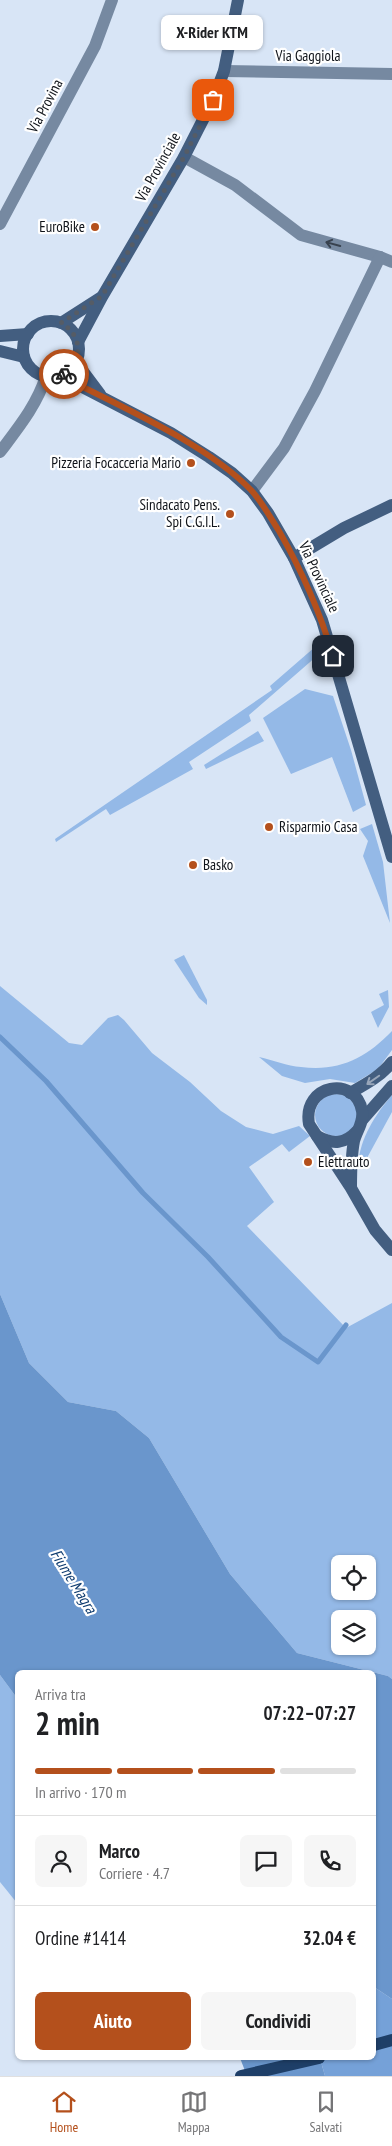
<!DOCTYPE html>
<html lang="it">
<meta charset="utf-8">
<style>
body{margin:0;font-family:"PT Sans Narrow",sans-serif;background:#f6f6f6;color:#202124;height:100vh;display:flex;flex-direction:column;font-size:19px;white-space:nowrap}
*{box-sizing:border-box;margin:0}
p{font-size:16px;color:#757577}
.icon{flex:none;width:28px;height:28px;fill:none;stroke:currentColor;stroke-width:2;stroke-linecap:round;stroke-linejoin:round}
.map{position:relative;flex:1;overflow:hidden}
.drawer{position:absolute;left:15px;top:1670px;width:361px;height:390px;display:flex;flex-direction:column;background:#fff;border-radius:8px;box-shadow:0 1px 4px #0004}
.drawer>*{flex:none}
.fabs{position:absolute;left:331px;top:1555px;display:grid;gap:10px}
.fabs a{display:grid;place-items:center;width:45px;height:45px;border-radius:8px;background:#fff;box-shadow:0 1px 4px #0004;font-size:25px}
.pin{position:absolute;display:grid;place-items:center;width:42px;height:42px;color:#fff;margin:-21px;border-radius:10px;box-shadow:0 2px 8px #0006}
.courier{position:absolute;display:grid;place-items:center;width:50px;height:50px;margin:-25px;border:4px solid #b4501c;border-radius:50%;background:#fff;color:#222;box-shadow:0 1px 6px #0007}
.bubble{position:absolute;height:35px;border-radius:8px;background:#fff;box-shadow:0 1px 4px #0004;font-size:16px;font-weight:700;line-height:35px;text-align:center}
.headline em{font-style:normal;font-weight:700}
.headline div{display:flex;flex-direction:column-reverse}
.headline{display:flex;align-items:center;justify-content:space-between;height:85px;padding:0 20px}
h1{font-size:32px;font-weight:700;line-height:38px}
.bar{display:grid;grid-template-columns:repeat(4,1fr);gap:8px 5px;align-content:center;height:60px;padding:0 20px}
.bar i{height:6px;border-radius:4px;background:#e0e0e0}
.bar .selected{background:#b4501c}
.bar p{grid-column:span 4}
.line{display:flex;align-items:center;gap:12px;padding:0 20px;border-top:1px solid #e0e0e0}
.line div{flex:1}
.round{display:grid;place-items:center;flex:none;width:52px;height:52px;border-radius:8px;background:#f6f6f6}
.action{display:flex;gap:10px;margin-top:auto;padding:10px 20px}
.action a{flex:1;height:58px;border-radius:8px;background:#b4501c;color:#fff;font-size:20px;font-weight:700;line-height:58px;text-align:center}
.action a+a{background:#f6f6f6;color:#202124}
.tab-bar{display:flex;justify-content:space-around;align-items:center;height:70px;border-top:1px solid #e0e0e0;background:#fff;font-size:14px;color:#757577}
.tab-bar a{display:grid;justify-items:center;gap:2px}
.tab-bar .selected{color:#b4501c}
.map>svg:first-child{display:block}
.green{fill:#94b9e7;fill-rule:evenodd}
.forest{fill:#75a1d8}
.water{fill:#6a96cc}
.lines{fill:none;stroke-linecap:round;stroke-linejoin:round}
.stream{stroke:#6a96cc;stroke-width:5}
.street{stroke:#7689a1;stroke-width:12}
.secondary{stroke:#435e80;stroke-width:12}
.primary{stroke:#1e3f68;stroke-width:12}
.oneway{stroke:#38424f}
.oneway2{stroke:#98a6b9}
.done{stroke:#555c66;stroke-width:5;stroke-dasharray:0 9}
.route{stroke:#b4501c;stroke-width:6}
.poi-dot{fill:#b4501c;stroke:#fff;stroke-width:2}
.labels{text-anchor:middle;stroke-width:4.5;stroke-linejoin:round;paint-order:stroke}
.street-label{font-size:15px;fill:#0f1319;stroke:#fff}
.poi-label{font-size:15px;fill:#0f1319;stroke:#fff;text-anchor:end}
.water-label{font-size:16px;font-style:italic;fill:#113e71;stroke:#fff}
</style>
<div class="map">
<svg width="392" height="2076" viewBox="0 0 392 2076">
<rect width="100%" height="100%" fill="#d8e5f6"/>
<g class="green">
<polygon points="323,640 325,649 249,715 251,721 189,762 193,769 110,815 106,809 56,842 55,839 272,690 270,686"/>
<polygon points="305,689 333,696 351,750 366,805 353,812 332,757 291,774 263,718"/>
<polygon points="258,731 264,741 206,769 204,765"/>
<polygon points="372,824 383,862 390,923 363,856 368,841 360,829"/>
<polygon points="184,955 207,1000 207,1005 199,998 174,960"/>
<path d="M0,986L69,1043L82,1045L108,1018L118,1015L124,1020L152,1053L190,1082L221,1111L246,1127L273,1134L299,1126L310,1136L289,1152L282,1144L249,1167L274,1202L247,1226L346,1328L392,1303V1679L388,1676L297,1653L230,1574L149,1438L116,1411L68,1402L29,1363L0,1294ZM340,1564H368V1591H340ZM340,1619H368V1646H340Z"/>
<polygon points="388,990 389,1007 378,1028 371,1012 384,1005 379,994"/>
<path d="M392,1031V1050L378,1069L355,1083L330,1079L305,1083L282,1076L259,1057C273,1060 287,1066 301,1067C339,1072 366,1058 392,1031Z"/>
<circle cx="336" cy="1115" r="21"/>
<path d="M392,1095V1112L367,1158L358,1165C360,1138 375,1115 392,1095Z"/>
<polygon points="0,1675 17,1698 17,1903 0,1882"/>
</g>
<polygon class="forest" points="374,1987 392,1999 392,2076 325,2076 320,2058 374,2058"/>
<g class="water">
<polygon points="0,1294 29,1363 68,1402 116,1411 149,1438 230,1574 297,1653 388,1676 392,1679 392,1999 374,1987 374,1672 18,1672 17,1698 0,1675"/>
<polygon points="240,2058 320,2058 325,2076 247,2076"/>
</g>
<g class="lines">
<polyline class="stream" points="0,1037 46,1081 143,1193 208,1257 281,1337 318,1362 346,1325"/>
<g class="street">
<polyline points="224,71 392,74"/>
<polyline points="184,157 235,185 301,235 380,257 392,262"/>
<polyline points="0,224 95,46 112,0"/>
<path d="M0,452C18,428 37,405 46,376"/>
<polyline points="252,491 284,448 315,391 380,257"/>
</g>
<g class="secondary">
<circle cx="51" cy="349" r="28"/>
<polyline points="61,323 100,298"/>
<polyline points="0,336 28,334"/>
<polyline points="78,342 102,297 184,157 213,100 224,71 238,0"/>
<polyline points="0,351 24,357"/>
<polyline points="76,362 100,394"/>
<polyline points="59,375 171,433 209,457 232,473 252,491 268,513 294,558 322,620 392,857"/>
<polyline points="294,558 344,528 392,505"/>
<path d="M350,1093C366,1084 381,1076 392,1062"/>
<polyline points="363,1119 392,1086"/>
<path d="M317,1136C333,1145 345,1144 357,1131"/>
<path d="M351,1188C351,1172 351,1156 354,1141C357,1130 364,1122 362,1111C356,1075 302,1084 309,1124L351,1188L375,1230L392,1250"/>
</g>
<g class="primary">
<polyline points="374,2045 392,2040"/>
<polyline points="241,2076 319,2058"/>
</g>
</g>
<defs><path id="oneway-shaft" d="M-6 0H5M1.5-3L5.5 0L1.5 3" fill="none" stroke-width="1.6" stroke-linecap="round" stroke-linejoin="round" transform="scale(1.25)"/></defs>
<use class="oneway" href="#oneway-shaft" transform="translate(333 244) rotate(-165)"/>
<use class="oneway2" href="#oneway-shaft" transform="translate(373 1080) rotate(145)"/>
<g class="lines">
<path class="done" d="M64,374C84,361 82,334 61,323L102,296L184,157L213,100"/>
<path class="route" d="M64,374L59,375C119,406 204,442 251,490C262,502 270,517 279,531C302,571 320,612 333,656"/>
</g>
<g class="poi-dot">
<circle cx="95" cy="227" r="5"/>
<circle cx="191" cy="463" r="5"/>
<circle cx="230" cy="514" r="5"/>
<circle cx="269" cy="827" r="5"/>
<circle cx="193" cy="865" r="5"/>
<circle cx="308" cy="1162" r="5"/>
</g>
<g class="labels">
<g class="street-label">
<text x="308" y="61">Via Gaggiola</text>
<text transform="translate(45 106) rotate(-62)" y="5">Via Provina</text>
<text transform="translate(158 167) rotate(-61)" y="5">Via Provinciale</text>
<text transform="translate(319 577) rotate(65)" y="5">Via Provinciale</text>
</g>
<g class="poi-label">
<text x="85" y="232">EuroBike</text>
<text x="181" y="468">Pizzeria Focacceria Mario</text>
<text x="220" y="510">Sindacato Pens.<tspan x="220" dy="17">Spi C.G.I.L.</tspan></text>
<text x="279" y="832" text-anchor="start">Risparmio Casa</text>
<text x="203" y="870" text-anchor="start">Basko</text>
<text x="318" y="1167" text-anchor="start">Elettrauto</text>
</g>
<g class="water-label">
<text transform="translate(74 1581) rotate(58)" y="6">Fiume Magra</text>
</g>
</g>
</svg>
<div class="fabs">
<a><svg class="icon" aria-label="locate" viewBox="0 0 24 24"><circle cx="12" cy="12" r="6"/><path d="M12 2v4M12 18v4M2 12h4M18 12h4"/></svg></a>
<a><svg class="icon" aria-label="layers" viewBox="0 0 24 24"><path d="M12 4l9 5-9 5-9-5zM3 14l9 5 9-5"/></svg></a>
</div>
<div class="pin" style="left:213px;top:100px;background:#ea580c"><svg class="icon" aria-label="bag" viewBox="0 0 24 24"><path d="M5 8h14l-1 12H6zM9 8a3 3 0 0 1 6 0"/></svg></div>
<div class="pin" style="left:333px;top:656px;background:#1f2937"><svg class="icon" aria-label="home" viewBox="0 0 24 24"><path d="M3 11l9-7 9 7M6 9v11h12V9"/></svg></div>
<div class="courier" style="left:64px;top:374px"><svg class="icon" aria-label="bike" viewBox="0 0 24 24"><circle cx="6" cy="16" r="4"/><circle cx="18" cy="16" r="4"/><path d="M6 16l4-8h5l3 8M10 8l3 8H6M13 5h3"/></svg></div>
<div class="bubble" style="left:161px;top:15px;width:102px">X-Rider KTM</div>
<section class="drawer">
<div class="headline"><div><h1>2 min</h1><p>Arriva tra</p></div><em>07:22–07:27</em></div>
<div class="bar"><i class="selected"></i><i class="selected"></i><i class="selected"></i><i></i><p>In arrivo · 170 m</p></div>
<div class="line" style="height:90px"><a class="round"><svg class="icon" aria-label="person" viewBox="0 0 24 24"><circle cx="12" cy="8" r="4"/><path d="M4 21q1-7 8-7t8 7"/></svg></a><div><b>Marco</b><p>Corriere · 4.7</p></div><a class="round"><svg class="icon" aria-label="chat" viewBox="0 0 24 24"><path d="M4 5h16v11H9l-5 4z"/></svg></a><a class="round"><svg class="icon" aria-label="phone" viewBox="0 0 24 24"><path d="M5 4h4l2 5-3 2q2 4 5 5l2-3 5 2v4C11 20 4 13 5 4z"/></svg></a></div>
<div class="line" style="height:65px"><div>Ordine #1414</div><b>32.04 €</b></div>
<div class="action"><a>Aiuto</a><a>Condividi</a></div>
</section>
</div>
<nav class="tab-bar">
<a class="selected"><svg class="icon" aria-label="home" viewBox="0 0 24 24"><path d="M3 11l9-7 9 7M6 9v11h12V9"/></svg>Home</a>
<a><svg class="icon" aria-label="map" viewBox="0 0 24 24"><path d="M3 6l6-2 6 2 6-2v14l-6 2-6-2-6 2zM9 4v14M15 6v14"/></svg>Mappa</a>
<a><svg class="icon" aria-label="saved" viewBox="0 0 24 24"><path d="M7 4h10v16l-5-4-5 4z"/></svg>Salvati</a>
</nav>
